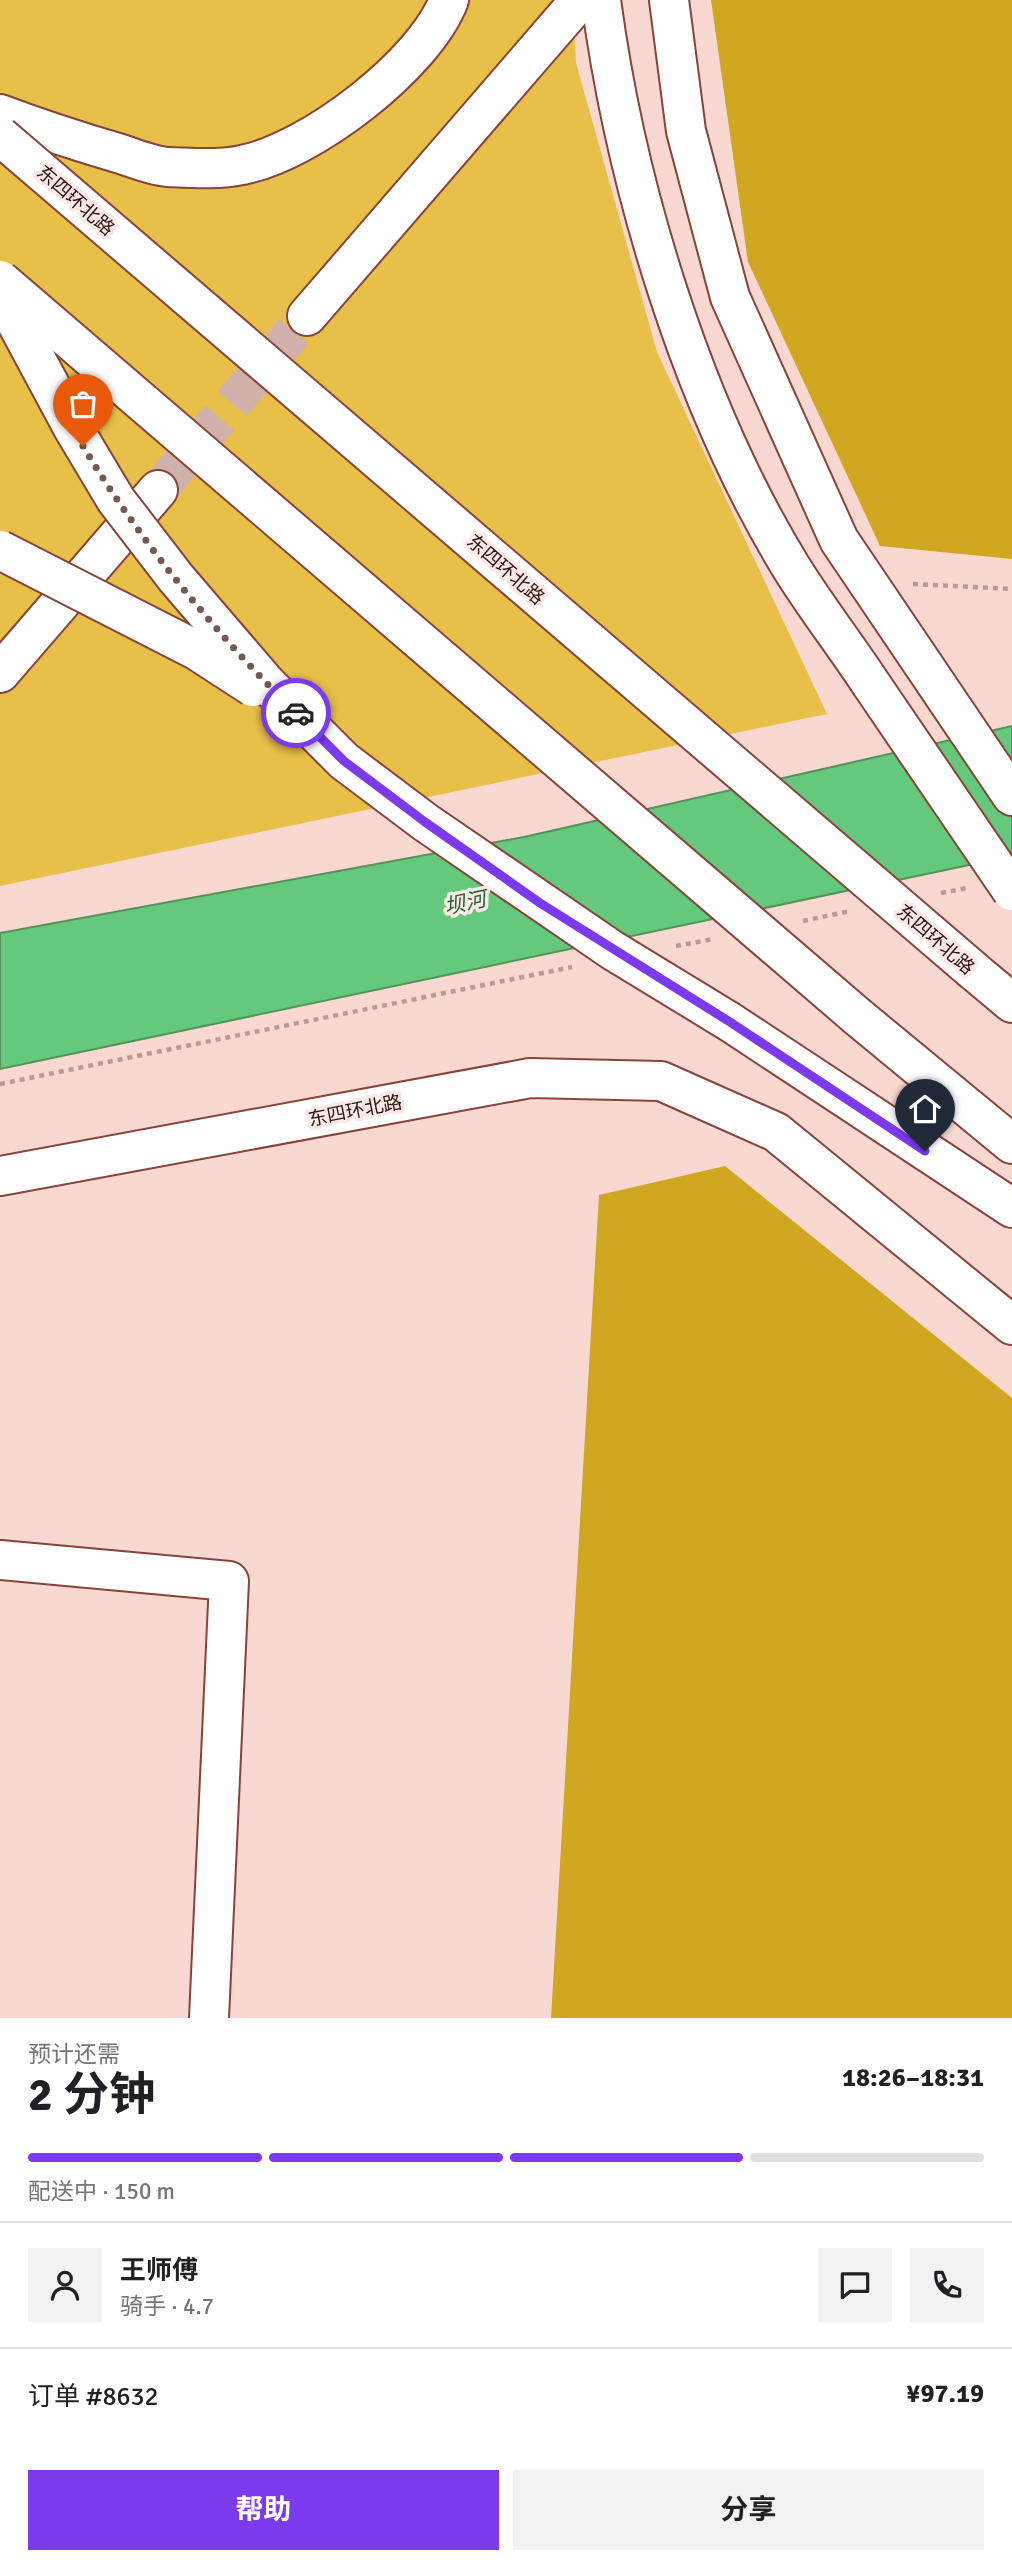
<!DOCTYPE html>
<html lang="zh">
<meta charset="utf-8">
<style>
body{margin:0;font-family:Signika,"Noto Sans SC",sans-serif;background:#f2f2f2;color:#202124;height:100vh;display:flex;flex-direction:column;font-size:26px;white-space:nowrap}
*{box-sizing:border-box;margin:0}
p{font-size:23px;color:#757577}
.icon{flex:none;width:38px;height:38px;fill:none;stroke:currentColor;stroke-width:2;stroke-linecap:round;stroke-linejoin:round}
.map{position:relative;height:2018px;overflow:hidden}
.details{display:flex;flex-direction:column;background:#fff;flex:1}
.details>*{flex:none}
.pin{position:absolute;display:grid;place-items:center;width:60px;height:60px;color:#fff;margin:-72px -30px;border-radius:50% 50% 50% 0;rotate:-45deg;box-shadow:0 0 7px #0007}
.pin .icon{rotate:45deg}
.courier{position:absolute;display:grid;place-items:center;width:70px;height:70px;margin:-35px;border:5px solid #7c3aed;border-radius:50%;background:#fff;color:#222;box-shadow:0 2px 9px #0007}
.head em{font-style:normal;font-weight:700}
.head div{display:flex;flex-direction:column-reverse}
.head{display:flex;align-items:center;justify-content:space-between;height:119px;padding:0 28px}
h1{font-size:46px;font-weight:700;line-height:52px}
.bar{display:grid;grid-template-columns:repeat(4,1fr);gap:10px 7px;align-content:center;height:84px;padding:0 28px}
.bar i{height:9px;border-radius:5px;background:#e0e0e0}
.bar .on{background:#7c3aed}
.bar p{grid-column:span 4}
.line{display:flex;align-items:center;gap:18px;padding:0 28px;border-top:2px solid #e0e0e0}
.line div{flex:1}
.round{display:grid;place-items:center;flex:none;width:74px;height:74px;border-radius:0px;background:#f2f2f2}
.button{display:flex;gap:14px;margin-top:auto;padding:14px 28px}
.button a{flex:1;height:80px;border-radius:0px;background:#7c3aed;color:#fff;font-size:28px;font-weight:700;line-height:80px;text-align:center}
.button a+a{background:#f2f2f2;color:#202124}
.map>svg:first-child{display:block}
.green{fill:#e7bf49}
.forest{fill:#d0a721}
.water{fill:#64c97d;stroke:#54925c;stroke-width:2}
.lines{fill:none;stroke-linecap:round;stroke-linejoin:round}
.secondary-tunnel{stroke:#d1b1ab;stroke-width:38;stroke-dasharray:38 19;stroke-linecap:butt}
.street-casing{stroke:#86443a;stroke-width:42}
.secondary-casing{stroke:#86443a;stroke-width:42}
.highway-casing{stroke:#86443a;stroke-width:42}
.path{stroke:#b99a95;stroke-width:4.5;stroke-dasharray:5 5;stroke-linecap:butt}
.street{stroke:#fff;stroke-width:38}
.secondary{stroke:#fff;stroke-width:38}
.highway{stroke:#fff;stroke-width:38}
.highway-bridge-casing{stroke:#86443a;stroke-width:42;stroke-linecap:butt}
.highway-bridge{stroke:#fff;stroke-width:38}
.done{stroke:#765853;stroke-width:7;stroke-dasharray:0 12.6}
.route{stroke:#7c3aed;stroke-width:9}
.labels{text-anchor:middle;stroke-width:7;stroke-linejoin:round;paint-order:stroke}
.street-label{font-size:19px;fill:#2f130f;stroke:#faeae7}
.water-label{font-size:21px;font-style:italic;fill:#1b6231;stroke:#faeae7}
</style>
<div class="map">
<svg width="1012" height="2018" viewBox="0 0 1012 2018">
<rect width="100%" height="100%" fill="#f9d8d2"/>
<polygon class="green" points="0,0 573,0 576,63 657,352 827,714 0,886"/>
<g class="forest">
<polygon points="711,0 1012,0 1012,559 880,546 748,262"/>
<polygon points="725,1166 1012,1398 1012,2018 551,2018 599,1195"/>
</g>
<polygon class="water" points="1012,726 1012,856 0,1069 0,933 524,837"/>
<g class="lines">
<polyline class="secondary-tunnel" points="158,490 307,316"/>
<g class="street-casing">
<polyline id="street" points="0,1560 229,1581 209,2018"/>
</g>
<g class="secondary-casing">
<g id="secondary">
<polyline points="669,0 686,131 730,297 839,540 1012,796"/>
<polyline points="307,316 580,0"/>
<polyline points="0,673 158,490"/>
<polyline points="0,1176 530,1078 661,1081 776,1132 1012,1325"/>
</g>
</g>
<g class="highway-casing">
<g id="highway">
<path d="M601,0C626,187 692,405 791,567C815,606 844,643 869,681"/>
<path d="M0,114C40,129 80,142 121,154C136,159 153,166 168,167C190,168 220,170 242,165C310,152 424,65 449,0"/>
<polyline points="975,972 1012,1003"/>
<polyline points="858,1017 1012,1144"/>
<polyline points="730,1022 1012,1208"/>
</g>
</g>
<g class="path">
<polyline points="913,584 1012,589"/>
<polyline points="941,893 967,888"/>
<polyline points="803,921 850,911"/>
<polyline points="676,946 713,939"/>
<polyline points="0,1084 572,967"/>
</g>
<use href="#street" class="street"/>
<use href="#secondary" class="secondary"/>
<use href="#highway" class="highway"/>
<g class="highway-bridge-casing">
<g id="highway-bridge">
<polyline points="0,136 975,972"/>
<polyline points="0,280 858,1017"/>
<polyline points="0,292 73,428 116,500 176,578 266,683 344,761 425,822 612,950 730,1022"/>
<polyline points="0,550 196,650 253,687"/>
<polyline points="869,681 1012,891"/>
</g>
</g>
<use href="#highway-bridge" class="highway-bridge"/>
</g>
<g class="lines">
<path class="done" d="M83,446C141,543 216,634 296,713"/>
<polyline class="route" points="296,713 344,761 425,822 540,903 730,1022 925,1151"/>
</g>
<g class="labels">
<g class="street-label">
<text transform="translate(76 200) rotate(41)" y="7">东四环北路</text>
<text transform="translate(506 569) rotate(41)" y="7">东四环北路</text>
<text transform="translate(936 939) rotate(41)" y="7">东四环北路</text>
<text transform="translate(355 1110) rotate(-11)" y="7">东四环北路</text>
</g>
<g class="water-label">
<text transform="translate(465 903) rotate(-12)" y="7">坝河</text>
</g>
</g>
</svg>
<div class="pin" style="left:83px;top:446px;background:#ea580c"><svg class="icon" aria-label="bag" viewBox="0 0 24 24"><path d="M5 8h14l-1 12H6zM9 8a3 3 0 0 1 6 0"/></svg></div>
<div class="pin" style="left:925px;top:1151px;background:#1f2937"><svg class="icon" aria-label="home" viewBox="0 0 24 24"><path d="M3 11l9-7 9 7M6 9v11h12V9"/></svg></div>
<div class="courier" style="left:296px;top:713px"><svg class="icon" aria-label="car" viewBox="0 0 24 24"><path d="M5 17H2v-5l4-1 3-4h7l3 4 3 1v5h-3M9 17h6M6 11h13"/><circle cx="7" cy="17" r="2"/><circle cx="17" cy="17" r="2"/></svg></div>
</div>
<section class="details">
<div class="head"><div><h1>2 分钟</h1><p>预计还需</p></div><em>18:26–18:31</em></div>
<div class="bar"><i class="on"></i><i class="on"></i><i class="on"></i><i></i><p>配送中 · 150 m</p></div>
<div class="line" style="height:126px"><a class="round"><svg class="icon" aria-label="person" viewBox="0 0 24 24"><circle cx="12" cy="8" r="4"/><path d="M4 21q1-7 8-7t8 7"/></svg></a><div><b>王师傅</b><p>骑手 · 4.7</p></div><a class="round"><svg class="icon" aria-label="chat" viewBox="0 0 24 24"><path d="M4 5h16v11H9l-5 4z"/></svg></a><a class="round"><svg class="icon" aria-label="phone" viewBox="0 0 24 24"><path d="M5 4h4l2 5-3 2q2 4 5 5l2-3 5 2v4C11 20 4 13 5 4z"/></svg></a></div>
<div class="line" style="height:91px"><div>订单 #8632</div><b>¥97.19</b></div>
<div class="button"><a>帮助</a><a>分享</a></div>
</section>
